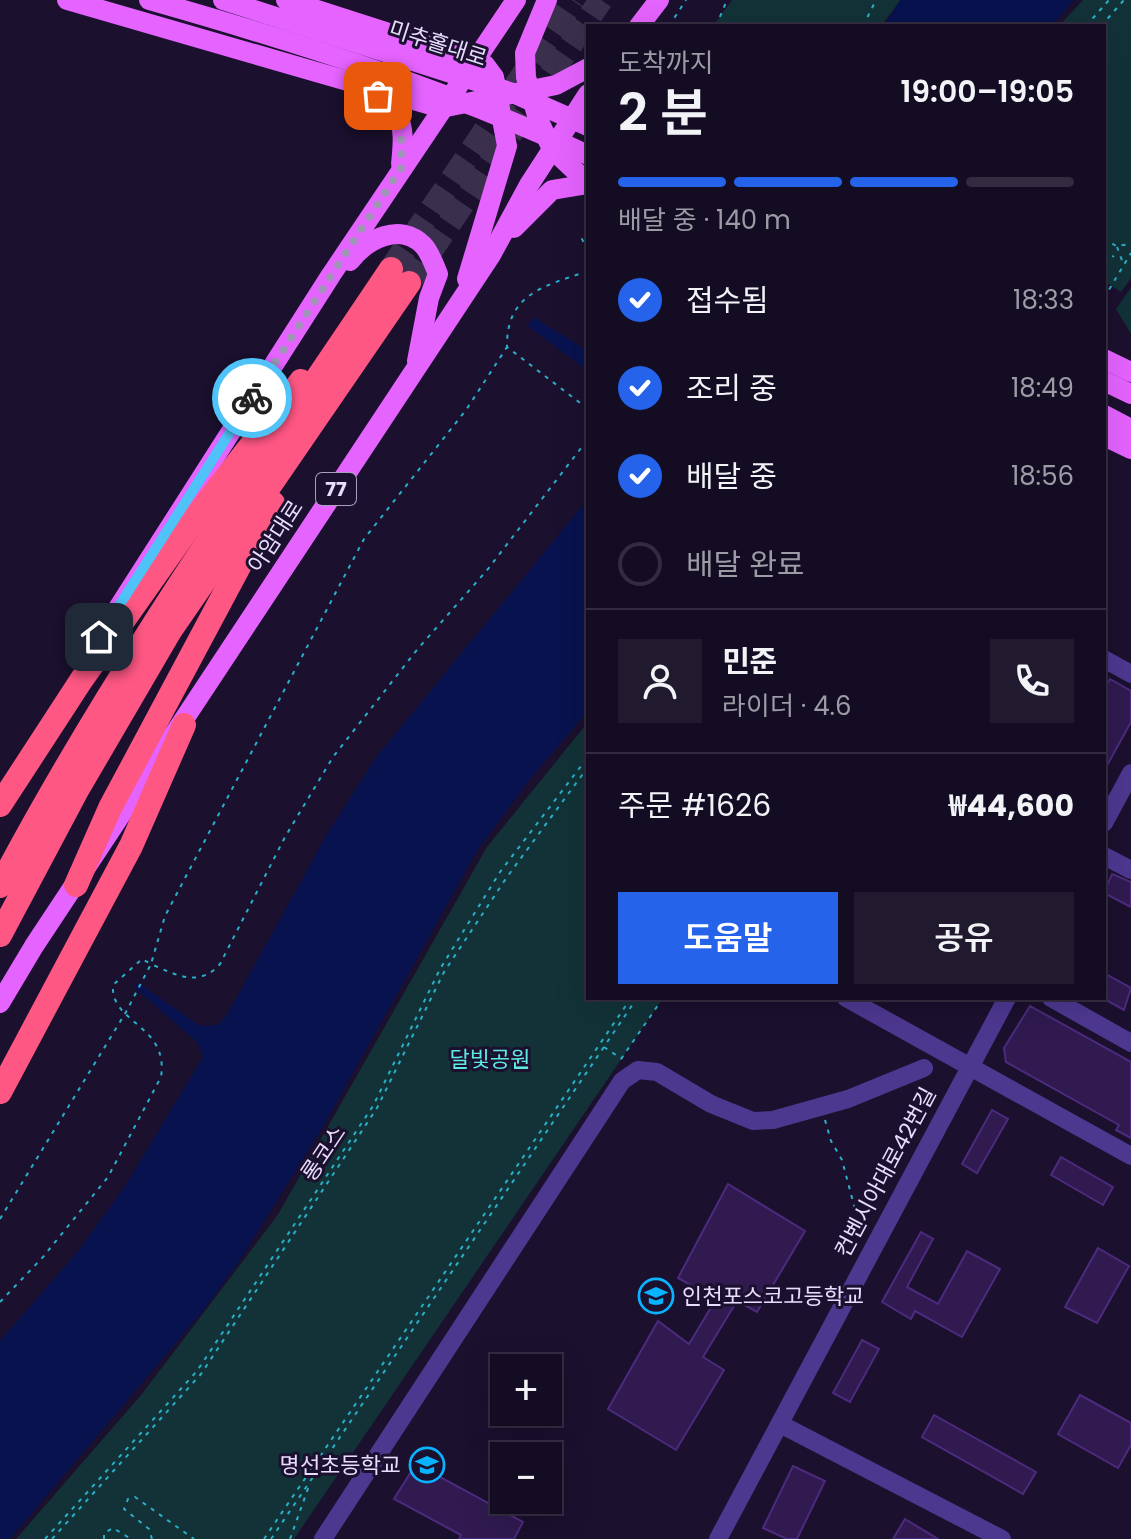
<!DOCTYPE html>
<html lang="ko">
<meta charset="utf-8">
<style>
body{margin:0;font-family:Poppins,"Noto Sans KR",sans-serif;background:#211a2f;color:#f1f3f6;height:100vh;display:flex;flex-direction:column;font-size:30px;white-space:nowrap}
*{box-sizing:border-box;margin:0}
p{font-size:26px;color:#9d9ba5}
.icon{flex:none;width:44px;height:44px;fill:none;stroke:currentColor;stroke-width:2;stroke-linecap:round;stroke-linejoin:round}
.map{position:relative;flex:1;overflow:hidden}
.side{position:absolute;left:586px;top:24px;width:520px;height:976px;display:flex;flex-direction:column;background:#140c22;border-radius:0px;box-shadow:0 8px 32px #0002,0 0 0 2px #332c40}
.side>*{flex:none}
.buttons{position:absolute;left:490px;top:1354px;display:grid;gap:16px}
.buttons a{display:grid;place-items:center;width:72px;height:72px;border-radius:0px;background:#140c22;box-shadow:0 8px 32px #0002,0 0 0 2px #332c40;font-size:40px}
.pin{position:absolute;display:grid;place-items:center;width:68px;height:68px;color:#fff;margin:-34px;border-radius:16px;box-shadow:0 4px 12px #0006}
.courier{position:absolute;display:grid;place-items:center;width:80px;height:80px;margin:-40px;border:6px solid #4fc3f7;border-radius:50%;background:#fff;color:#222;box-shadow:0 2px 10px #0007}
.head em{font-style:normal;font-weight:600}
.head div{display:flex;flex-direction:column-reverse}
.head{display:flex;align-items:center;justify-content:space-between;height:136px;padding:0 32px}
h1{font-size:52px;font-weight:600;line-height:60px}
.bar{display:grid;grid-template-columns:repeat(4,1fr);gap:12px 8px;align-content:center;height:96px;padding:0 32px}
.bar i{height:10px;border-radius:6px;background:#332c40}
.bar .active{background:#2563eb}
.bar p{grid-column:span 4}
.line{display:flex;align-items:center;gap:20px;padding:0 32px;border-top:2px solid #332c40}
.line div{flex:1}
.round{display:grid;place-items:center;flex:none;width:84px;height:84px;border-radius:0px;background:#211a2f}
ol{padding:0 32px;list-style:none}
li{display:flex;align-items:center;gap:24px;height:88px}
li p{margin-inline-start:auto}
li .icon{padding:8px;border-radius:50%;background:#2563eb;color:#fff;stroke-width:4}
li:last-child{color:#9d9ba5}
li i{width:44px;height:44px;border:4px solid #332c40;border-radius:50%}
.cta{display:flex;gap:16px;margin-top:auto;padding:16px 32px}
.cta a{flex:1;height:92px;border-radius:0px;background:#2563eb;color:#fff;font-size:32px;font-weight:600;line-height:92px;text-align:center}
.cta a+a{background:#211a2f;color:#f1f3f6}
.map>svg:first-child{display:block}
.green{fill:#123238}
.water{fill:#07124f}
.building{fill:#301a50;stroke:#4c2b7e;stroke-width:2}
.lines{fill:none;stroke-linecap:round;stroke-linejoin:round}
.highway-tunnel{stroke:#3a2f4d;stroke-width:24;stroke-dasharray:24 12;stroke-linecap:butt}
.path{stroke:#28b0c8;stroke-width:2;stroke-dasharray:4 6;stroke-linecap:butt}
.minor{stroke:#4d3890;stroke-width:18}
.major{stroke:#e563ff;stroke-width:20}
.highway{stroke:#ff5784;stroke-width:24}
.major-bridge{stroke:#e563ff;stroke-width:20}
.done{stroke:#a095b6;stroke-width:8;stroke-dasharray:0 14.4}
.route{stroke:#4fc3f7;stroke-width:10}
.labels{text-anchor:middle;stroke-width:6;stroke-linejoin:round;paint-order:stroke}
.shield{fill:#1b102e;stroke:#aa9fc0;stroke-width:2}
.shield-label{font-size:20px;font-weight:bold;fill:#e8dcff}
.street-label{font-size:22px;fill:#e8dcff;stroke:#1b102e}
.park-label{font-size:22px;fill:#5ee9e4;stroke:#1b102e}
.poi-label{font-size:22px;fill:#e8dcff;stroke:#1b102e;text-anchor:start}
</style>
<div class="map">
<svg width="1131" height="1539" viewBox="0 0 1131 1539">
<rect width="100%" height="100%" fill="#1b102e"/>
<g class="green">
<polygon points="732,0 901,0 881,26 713,26"/>
<polygon points="1083,0 1131,0 1131,278 1121,292 1104,281 1104,26 1059,26"/>
<polygon points="1131,288 1131,334 1116,309"/>
<polygon points="588,722 588,998 663,998 294,1539 16,1539 142,1394 277,1216 487,847"/>
</g>
<g class="water">
<polygon points="900,0 1074,0 1052,26 884,26"/>
<polygon points="533,317 588,351 588,371 528,326"/>
<polygon points="588,499 588,711 530,779 477,851 320,1132 238,1263 202,1312 10,1539 0,1539 0,1341 79,1250 125,1186 203,1057 198,1043 135,988 137,982 200,1026 218,1025 227,1015 327,834 377,756"/>
</g>
<g class="building">
<polygon points="1110,679 1131,691 1131,722 1104,771 1104,689"/>
<polygon points="1112,874 1131,882 1131,907 1104,893"/>
<polygon points="1104,973 1131,988 1124,1010 1104,999"/>
<polygon points="1030,1006 1131,1062 1131,1138 1116,1130 1119,1125 1006,1062 1004,1048"/>
<polygon points="992,1110 1008,1119 977,1173 962,1164"/>
<polygon points="1061,1157 1113,1187 1103,1205 1051,1175"/>
<polygon points="728,1184 805,1231 757,1312 737,1301 703,1357 724,1370 676,1450 608,1409 658,1321 689,1344 716,1299 678,1278"/>
<polygon points="921,1232 933,1239 907,1287 938,1304 967,1251 1000,1269 962,1337 915,1311 911,1319 882,1302"/>
<polygon points="1098,1248 1129,1266 1097,1323 1065,1307"/>
<polygon points="862,1340 879,1349 850,1402 833,1393"/>
<polygon points="1080,1395 1131,1423 1131,1445 1118,1468 1058,1434"/>
<polygon points="934,1415 1036,1472 1023,1494 922,1437"/>
<polygon points="416,1464 523,1522 514,1539 459,1539 461,1535 394,1499"/>
<polygon points="793,1466 825,1481 797,1539 787,1539 763,1528"/>
<polygon points="905,1519 938,1539 893,1539"/>
</g>
<g class="lines">
<g class="highway-tunnel">
<polyline points="391,269 574,0"/>
<polyline points="409,283 601,0"/>
</g>
<g class="path">
<polyline points="669,26 686,0"/>
<polyline points="716,26 727,0"/>
<polyline points="863,26 876,0"/>
<polyline points="1086,26 1109,0"/>
<polyline points="1101,26 1124,0"/>
<polyline points="588,230 582,239 588,251"/>
<polyline points="1104,238 1116,246 1131,244"/>
<polyline points="1117,247 1123,263"/>
<polyline points="1104,250 1114,257"/>
<path d="M588,271C544,286 506,294 507,347L588,409"/>
<polyline points="1104,298 1131,253"/>
<polyline points="604,1047 622,1059"/>
<polyline points="621,1059 663,998"/>
<polyline points="825,1120 831,1141 842,1160 856,1213"/>
<path d="M0,1219L126,1012L151,964C176,975 199,988 220,964L285,837L333,757L416,651L488,569L588,439"/>
<path d="M0,1302L43,1257L108,1177L161,1077C169,1024 110,1024 113,985L142,959L151,964L165,916L364,539L466,410L507,347"/>
<polyline points="312,1477 316,1465"/>
<polyline points="45,1539 197,1371 373,1106 440,969 500,872 588,757"/>
<polyline points="52,1539 201,1374 377,1108 444,972 507,877 588,767"/>
<polyline points="104,1539 104,1533 113,1528 131,1539"/>
<polyline points="152,1539 149,1529 124,1509 128,1499 135,1497 194,1539"/>
<polyline points="264,1539 631,998"/>
<polyline points="271,1539 637,998"/>
<polyline points="290,1539 310,1483"/>
</g>
<g class="minor">
<polyline points="1104,659 1131,674"/>
<polyline points="1104,823 1131,773"/>
<polyline points="1104,856 1131,870"/>
<polyline points="846,998 1131,1156"/>
<polyline points="1051,998 1131,1043"/>
<polyline points="780,1424 1002,1539"/>
<polyline points="323,1539 622,1081 638,1070 657,1072 711,1104 753,1121 773,1120 848,1099 924,1068"/>
<polyline points="718,1539 1007,998"/>
</g>
<g class="major">
<polyline points="67,0 441,108 556,85 588,68"/>
<polyline points="286,0 473,60 485,65 494,77 507,146 467,279"/>
<polyline points="547,0 525,53 526,77 538,119 552,149 588,183"/>
<polyline points="639,26 659,0"/>
<path d="M373,92C404,116 405,125 401,164"/>
<polyline points="514,228 552,190 588,184"/>
<path d="M350,261C367,239 400,222 423,245C430,252 434,265 438,274L429,298L417,361"/>
<polyline points="1104,359 1131,372"/>
<polyline points="1104,381 1131,394"/>
<polyline points="1104,415 1131,429"/>
<polyline points="1104,436 1131,449"/>
<polyline points="108,624 331,275 516,0"/>
<polyline points="0,1003 34,946 491,255 529,185 588,94"/>
</g>
<g class="highway">
<polyline points="0,805 82,679 204,506 301,381"/>
<polyline points="76,885 110,808 273,503"/>
<path d="M0,886C114,670 255,472 391,269"/>
<polyline points="0,935 76,792 170,631 409,283"/>
<polyline points="0,1092 131,846 184,725"/>
</g>
<g class="major-bridge">
<path d="M149,0C300,43 446,89 588,155"/>
<polyline points="223,0 513,93 588,126"/>
</g>
</g>
<g class="lines">
<polyline class="done" points="252,398 401,168 401,121 378,96"/>
<polyline class="route" points="99,637 252,398"/>
</g>
<defs>
<g id="school-ring" transform="scale(1.8)"><circle r="9.5" fill="#1b102e" stroke="#08b3ff" stroke-width="1.5"/><path d="M0-5L7-2L0 1L-7-2ZM-4 1L0 2.5L4 1V4Q0 6-4 4Z" fill="#08b3ff"/></g>
</defs>
<g fill-rule="evenodd">
<use href="#school-ring" x="656" y="1296"/>
<use href="#school-ring" x="427" y="1465"/>
</g>
<g class="labels">
<rect class="shield" x="316" y="473" width="40" height="32" rx="6"/>
<g class="shield-label">
<text x="336" y="496">77</text>
</g>
<g class="street-label">
<text transform="translate(438 43) rotate(18)" y="8">미추홀대로</text>
<text transform="translate(275 536) rotate(-57)" y="8">아암대로</text>
<text transform="translate(323 1153) rotate(-56)" y="8">롱코스</text>
<text transform="translate(885 1172) rotate(-62)" y="8">컨벤시아대로42번길</text>
</g>
<g class="park-label">
<text x="490" y="1067">달빛공원</text>
</g>
<g class="poi-label">
<text x="682" y="1304">인천포스코고등학교</text>
<text x="401" y="1473" text-anchor="end">명선초등학교</text>
</g>
</g>
</svg>
<div class="buttons">
<a>+</a>
<a>−</a>
</div>
<div class="pin" style="left:378px;top:96px;background:#ea580c"><svg class="icon" aria-label="bag" viewBox="0 0 24 24"><path d="M5 8h14l-1 12H6zM9 8a3 3 0 0 1 6 0"/></svg></div>
<div class="pin" style="left:99px;top:637px;background:#1f2937"><svg class="icon" aria-label="home" viewBox="0 0 24 24"><path d="M3 11l9-7 9 7M6 9v11h12V9"/></svg></div>
<div class="courier" style="left:252px;top:398px"><svg class="icon" aria-label="bike" viewBox="0 0 24 24"><circle cx="6" cy="16" r="4"/><circle cx="18" cy="16" r="4"/><path d="M6 16l4-8h5l3 8M10 8l3 8H6M13 5h3"/></svg></div>
<section class="side">
<div class="head"><div><h1>2 분</h1><p>도착까지</p></div><em>19:00–19:05</em></div>
<div class="bar"><i class="active"></i><i class="active"></i><i class="active"></i><i></i><p>배달 중 · 140 m</p></div>
<ol>
<li><svg class="icon" aria-label="check" viewBox="0 0 24 24"><path d="M5 12l5 5 9-10"/></svg>접수됨<p>18:33</p></li>
<li><svg class="icon" aria-label="check" viewBox="0 0 24 24"><path d="M5 12l5 5 9-10"/></svg>조리 중<p>18:49</p></li>
<li><svg class="icon" aria-label="check" viewBox="0 0 24 24"><path d="M5 12l5 5 9-10"/></svg>배달 중<p>18:56</p></li>
<li><i></i>배달 완료</li>
</ol>
<div class="line" style="height:144px"><a class="round"><svg class="icon" aria-label="person" viewBox="0 0 24 24"><circle cx="12" cy="8" r="4"/><path d="M4 21q1-7 8-7t8 7"/></svg></a><div><b>민준</b><p>라이더 · 4.6</p></div><a class="round"><svg class="icon" aria-label="phone" viewBox="0 0 24 24"><path d="M5 4h4l2 5-3 2q2 4 5 5l2-3 5 2v4C11 20 4 13 5 4z"/></svg></a></div>
<div class="line" style="height:104px"><div>주문 #1626</div><b>₩44,600</b></div>
<div class="cta"><a>도움말</a><a>공유</a></div>
</section>
</div>
